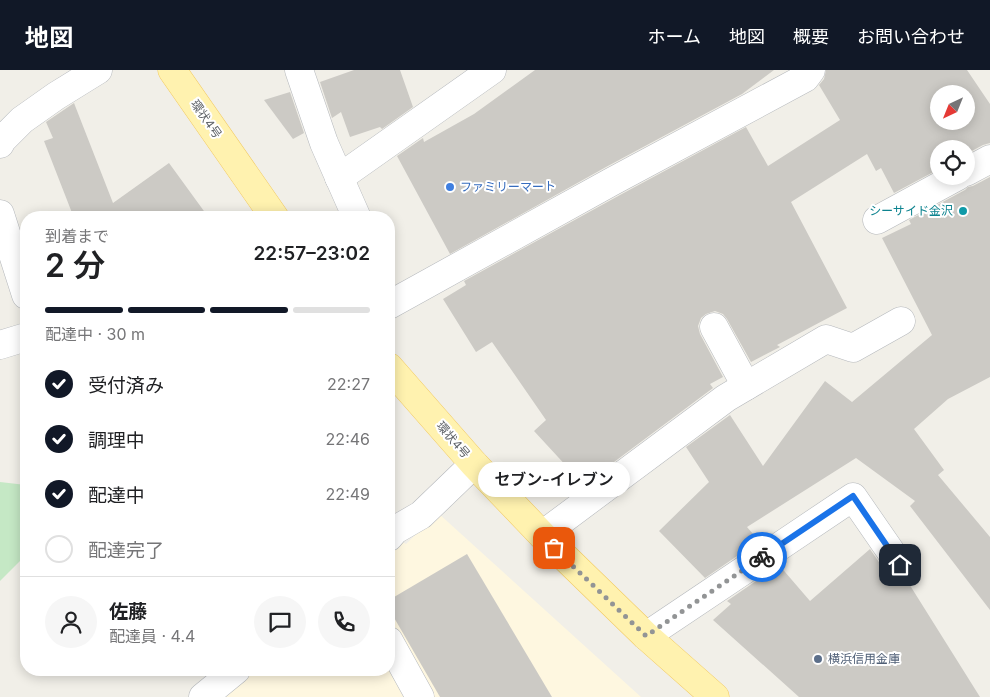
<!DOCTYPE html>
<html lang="ja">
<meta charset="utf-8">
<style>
body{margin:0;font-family:Inter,"Noto Sans JP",sans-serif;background:#f6f6f6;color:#202124;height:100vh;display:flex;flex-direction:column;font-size:19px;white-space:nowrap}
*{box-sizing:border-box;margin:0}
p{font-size:16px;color:#757577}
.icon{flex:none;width:28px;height:28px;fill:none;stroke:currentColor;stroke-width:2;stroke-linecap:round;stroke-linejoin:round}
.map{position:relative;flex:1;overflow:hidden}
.side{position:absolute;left:20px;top:141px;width:375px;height:465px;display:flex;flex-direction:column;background:#fff;border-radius:20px;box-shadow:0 2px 12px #0003}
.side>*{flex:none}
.needle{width:32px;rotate:223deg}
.tools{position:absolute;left:930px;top:15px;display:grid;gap:10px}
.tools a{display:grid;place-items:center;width:45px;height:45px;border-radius:50%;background:#fff;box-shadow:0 2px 12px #0003;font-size:25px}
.pin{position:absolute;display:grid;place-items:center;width:42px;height:42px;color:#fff;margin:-21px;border-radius:10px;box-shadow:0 2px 8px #0006}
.courier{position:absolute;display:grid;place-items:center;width:50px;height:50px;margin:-25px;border:4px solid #1a73e8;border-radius:50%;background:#fff;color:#222;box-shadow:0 1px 6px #0007}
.bubble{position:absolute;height:35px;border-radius:18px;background:#fff;box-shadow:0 2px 12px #0003;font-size:16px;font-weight:600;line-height:35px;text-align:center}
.summary em{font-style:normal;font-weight:600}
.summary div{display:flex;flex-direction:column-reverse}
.summary{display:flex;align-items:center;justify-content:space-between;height:85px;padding:0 25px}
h1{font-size:32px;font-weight:600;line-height:38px}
.bar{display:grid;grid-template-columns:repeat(4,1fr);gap:8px 5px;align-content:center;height:60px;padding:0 25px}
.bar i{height:6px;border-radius:4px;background:#e0e0e0}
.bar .on{background:#111827}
.bar p{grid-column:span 4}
.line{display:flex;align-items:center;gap:12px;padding:0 25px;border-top:1px solid #e0e0e0}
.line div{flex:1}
.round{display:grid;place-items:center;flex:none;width:52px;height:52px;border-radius:26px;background:#f6f6f6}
ol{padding:0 25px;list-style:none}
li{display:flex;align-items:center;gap:15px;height:55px}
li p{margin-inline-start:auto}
li .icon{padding:5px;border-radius:50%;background:#111827;color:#fff;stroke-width:4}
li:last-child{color:#757577}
li i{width:28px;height:28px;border:2px solid #e0e0e0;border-radius:50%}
header{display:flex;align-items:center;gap:30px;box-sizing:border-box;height:70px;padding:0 25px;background:#111827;color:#fff}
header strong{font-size:24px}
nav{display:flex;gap:28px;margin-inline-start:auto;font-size:18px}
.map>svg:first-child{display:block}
.commercial{fill:#fef7e0}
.green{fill:#c5e8c5}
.building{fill:#cccac5;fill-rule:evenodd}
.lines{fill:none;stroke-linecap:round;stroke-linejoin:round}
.minor-casing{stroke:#b5b8bc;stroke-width:29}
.major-casing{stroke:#f2c960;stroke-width:29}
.minor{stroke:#fff;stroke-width:28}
.major{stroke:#fff2af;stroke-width:28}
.done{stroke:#929495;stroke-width:5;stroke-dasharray:0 9}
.route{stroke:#1a73e8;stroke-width:6}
.shop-dot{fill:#3f7fe0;stroke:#fff;stroke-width:2}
.culture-dot{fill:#0f9aa8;stroke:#fff;stroke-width:2}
.service-dot{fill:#5c6f8a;stroke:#fff;stroke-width:2}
.labels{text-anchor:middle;stroke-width:4;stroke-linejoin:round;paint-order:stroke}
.street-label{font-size:12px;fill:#5f6368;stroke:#fff}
.shop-label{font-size:12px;fill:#366cbe;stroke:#fff;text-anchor:start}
.culture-label{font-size:12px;fill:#0d838f;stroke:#fff;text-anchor:end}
.service-label{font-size:12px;fill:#4e5e75;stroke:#fff;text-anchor:start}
</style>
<header>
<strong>地図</strong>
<nav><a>ホーム</a><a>地図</a><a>概要</a><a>お問い合わせ</a></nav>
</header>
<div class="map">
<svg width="990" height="627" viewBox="0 0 990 627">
<rect width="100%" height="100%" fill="#f1efe8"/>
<polygon class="commercial" points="438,443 641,627 226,627 255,600 389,600 389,477 398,469 406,474"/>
<polygon class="green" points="0,412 26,415 26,485 0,511"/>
<g class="building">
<polygon points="354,0 400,0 413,37 382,59 380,57 350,67 341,42 332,48 320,12"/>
<polygon points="535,0 774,0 742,24 606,97 450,184 397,86 423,68 424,72 474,44"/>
<path d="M826,0H967L990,34V73L983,75L966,84V79H939V99L894,123L881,98L876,101L867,84L791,132L847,238L777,275L780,277L751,292L727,249L723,244L715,241L706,244L701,248L698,256L700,264L723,307L710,314L713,318L606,398L604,394L582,413L534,361L546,350L492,272L476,282L443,229L466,215L464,211L620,125L746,57L768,96L840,50L819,15L824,9ZM939,24H966V51H939Z"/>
<polygon points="290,22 304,63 293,69 264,30"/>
<polygon points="74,33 113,133 169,93 209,148 74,148 44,71 53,68 46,52"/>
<polygon points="990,107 990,307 948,329 914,359 944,400 938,405 990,467 990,540 910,436 915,431 856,388 747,457 759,471 705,508 659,461 709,412 686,377 730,345 763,396 825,311 852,332 932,265 882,168 911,154 909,150 965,120 968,117 973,116"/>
<polygon points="870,479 887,504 893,509 901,511 906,509 980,627 799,627 713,550 731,534 727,531 779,495 810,531"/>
<polygon points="467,484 552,627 440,627 389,539 389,530"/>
</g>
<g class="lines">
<g class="minor-casing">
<g id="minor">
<polyline points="299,0 324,73 357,148"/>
<polyline points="0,74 2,70 22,50 56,26 98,0"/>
<polyline points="966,102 990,89"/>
<polyline points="339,108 492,0"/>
<polyline points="0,144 26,225"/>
<polyline points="877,150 958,106"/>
<polyline points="389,235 613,111 805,8 811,0"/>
<polyline points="714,257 746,316"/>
<polyline points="0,275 26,267"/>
<polyline points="542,465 726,328 826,269 853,278 901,251"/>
<polyline points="389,467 395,460 421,445 474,394"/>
<polyline points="646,566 853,427 900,495"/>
<polyline points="389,571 420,627"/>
<polyline points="203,627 236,600"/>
</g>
</g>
<g class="major-casing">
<g id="major">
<polyline points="172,0 275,148"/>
<polyline points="389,297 474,394 542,465 646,566 715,627"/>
</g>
</g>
<use href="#minor" class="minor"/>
<use href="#major" class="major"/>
</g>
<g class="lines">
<polyline class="done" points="554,478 646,566 762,487"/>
<polyline class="route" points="762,487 853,426 900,495"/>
</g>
<circle class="shop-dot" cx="450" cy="117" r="5"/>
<circle class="culture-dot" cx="963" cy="141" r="5"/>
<circle class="service-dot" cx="818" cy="589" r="5"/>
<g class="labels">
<g class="street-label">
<text transform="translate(206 49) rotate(55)" y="4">環状4号</text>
<text transform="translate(453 370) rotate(49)" y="4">環状4号</text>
</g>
<g class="shop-label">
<text x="460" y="121">ファミリーマート</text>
</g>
<g class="culture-label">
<text x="953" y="145">シーサイド金沢</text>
</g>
<g class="service-label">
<text x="828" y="593">横浜信用金庫</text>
</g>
</g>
</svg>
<div class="tools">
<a><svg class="needle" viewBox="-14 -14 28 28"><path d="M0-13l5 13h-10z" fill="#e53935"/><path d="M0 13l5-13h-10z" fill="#757577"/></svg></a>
<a><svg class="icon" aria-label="locate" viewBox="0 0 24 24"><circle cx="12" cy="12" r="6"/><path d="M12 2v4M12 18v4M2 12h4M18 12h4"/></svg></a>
</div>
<div class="pin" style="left:554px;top:478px;background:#ea580c"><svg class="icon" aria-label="bag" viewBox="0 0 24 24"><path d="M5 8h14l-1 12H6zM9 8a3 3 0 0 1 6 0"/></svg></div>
<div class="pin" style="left:900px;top:495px;background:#1f2937"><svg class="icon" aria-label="home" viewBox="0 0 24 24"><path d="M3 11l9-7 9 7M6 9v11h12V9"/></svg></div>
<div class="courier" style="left:762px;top:487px"><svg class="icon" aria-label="bike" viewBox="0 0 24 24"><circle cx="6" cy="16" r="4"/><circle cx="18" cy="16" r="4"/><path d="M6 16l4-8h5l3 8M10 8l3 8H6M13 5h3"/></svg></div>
<div class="bubble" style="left:478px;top:392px;width:152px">セブン-イレブン</div>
<section class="side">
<div class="summary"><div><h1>2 分</h1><p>到着まで</p></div><em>22:57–23:02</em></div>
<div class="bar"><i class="on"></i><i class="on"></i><i class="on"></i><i></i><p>配達中 · 30 m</p></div>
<ol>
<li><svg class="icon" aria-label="check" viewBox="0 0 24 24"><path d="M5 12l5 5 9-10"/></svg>受付済み<p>22:27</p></li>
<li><svg class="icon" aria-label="check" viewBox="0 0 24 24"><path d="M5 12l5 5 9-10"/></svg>調理中<p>22:46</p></li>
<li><svg class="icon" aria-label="check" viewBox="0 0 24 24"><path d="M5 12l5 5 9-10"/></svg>配達中<p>22:49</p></li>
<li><i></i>配達完了</li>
</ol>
<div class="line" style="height:90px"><a class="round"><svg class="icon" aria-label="person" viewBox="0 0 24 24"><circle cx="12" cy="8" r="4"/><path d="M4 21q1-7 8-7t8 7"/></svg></a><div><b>佐藤</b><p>配達員 · 4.4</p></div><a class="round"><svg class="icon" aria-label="chat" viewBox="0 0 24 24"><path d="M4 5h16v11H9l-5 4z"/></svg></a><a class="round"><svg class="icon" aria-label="phone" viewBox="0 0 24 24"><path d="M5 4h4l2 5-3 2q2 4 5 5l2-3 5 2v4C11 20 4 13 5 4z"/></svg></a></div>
</section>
</div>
